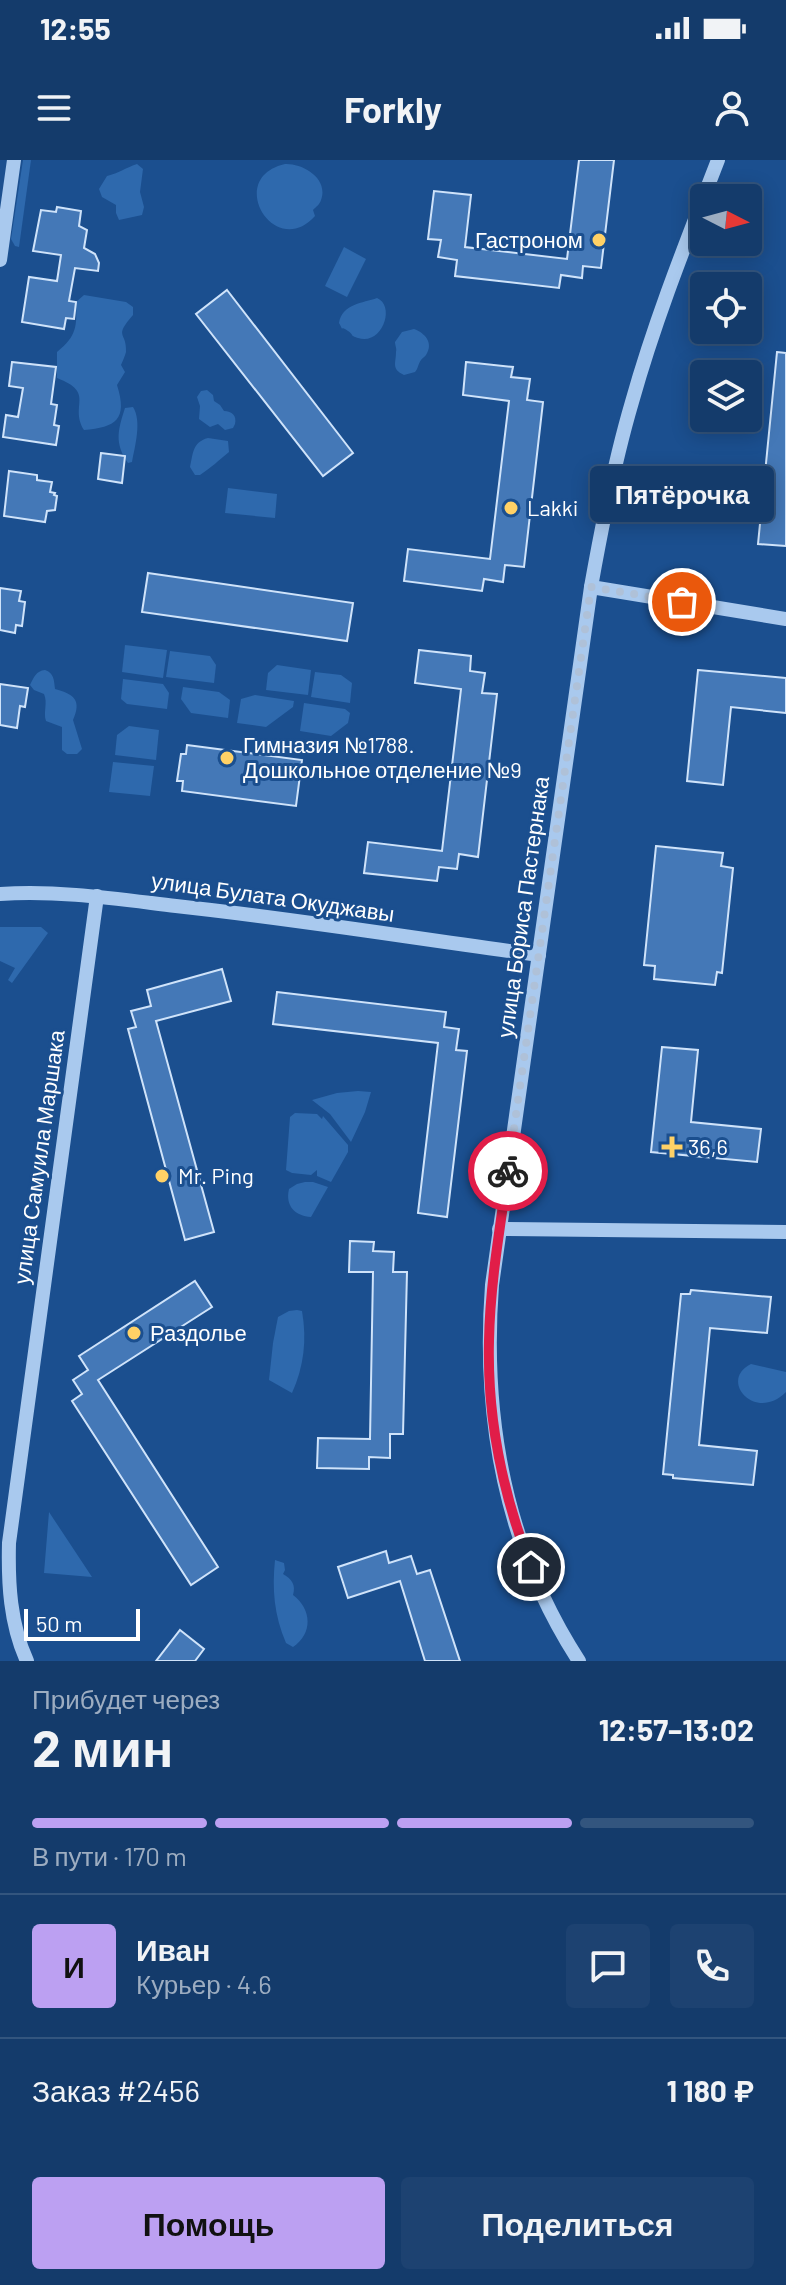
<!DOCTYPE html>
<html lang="ru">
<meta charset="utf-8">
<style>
body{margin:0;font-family:Barlow,sans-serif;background:#1d4271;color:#f1f3f6;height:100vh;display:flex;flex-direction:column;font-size:30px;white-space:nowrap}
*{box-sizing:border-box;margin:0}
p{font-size:26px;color:#9dadc1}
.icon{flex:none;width:44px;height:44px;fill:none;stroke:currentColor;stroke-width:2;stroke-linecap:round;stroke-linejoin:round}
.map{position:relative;height:1501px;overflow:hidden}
.drawer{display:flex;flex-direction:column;background:#143b6b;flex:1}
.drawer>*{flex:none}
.needle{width:52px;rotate:96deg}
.controls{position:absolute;left:690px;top:24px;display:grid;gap:16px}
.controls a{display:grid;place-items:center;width:72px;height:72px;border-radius:8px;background:#143b6b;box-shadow:0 4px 20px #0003,0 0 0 2px #33557e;font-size:40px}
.scale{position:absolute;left:24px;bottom:20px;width:116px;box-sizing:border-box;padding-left:8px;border:4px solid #fff;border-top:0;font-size:22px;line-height:28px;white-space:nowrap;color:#fff;-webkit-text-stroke:6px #1b4f8f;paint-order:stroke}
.pin{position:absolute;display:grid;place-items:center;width:68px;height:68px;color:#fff;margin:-34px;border:4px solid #fff;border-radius:50%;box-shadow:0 2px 8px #0007}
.courier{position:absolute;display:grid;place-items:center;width:80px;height:80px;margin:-40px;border:6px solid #e11d48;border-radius:50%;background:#fff;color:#222;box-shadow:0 2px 10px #0007}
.bubble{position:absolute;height:56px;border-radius:8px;background:#143b6b;box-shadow:0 4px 20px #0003,0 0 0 2px #33557e;font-size:26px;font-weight:700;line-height:56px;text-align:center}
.summary em{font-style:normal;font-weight:700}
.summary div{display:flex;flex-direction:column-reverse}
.summary{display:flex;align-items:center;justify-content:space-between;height:136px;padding:0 32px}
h1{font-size:52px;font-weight:700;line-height:60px}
.bar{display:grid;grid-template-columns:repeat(4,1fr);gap:12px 8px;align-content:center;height:96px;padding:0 32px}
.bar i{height:10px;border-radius:6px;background:#33557e}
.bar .active{background:#bca0f2}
.bar p{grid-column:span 4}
.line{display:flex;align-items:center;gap:20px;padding:0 32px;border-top:2px solid #33557e}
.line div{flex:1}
.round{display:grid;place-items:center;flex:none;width:84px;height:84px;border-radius:8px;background:#1d4271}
.button{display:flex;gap:16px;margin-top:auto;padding:16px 32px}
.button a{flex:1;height:92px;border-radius:8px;background:#bca0f2;color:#111;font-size:32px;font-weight:700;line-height:92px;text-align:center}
.button a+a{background:#1d4271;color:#f1f3f6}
.status{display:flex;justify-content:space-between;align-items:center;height:56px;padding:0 40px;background:#143b6b;direction:ltr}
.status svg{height:22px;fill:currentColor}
header{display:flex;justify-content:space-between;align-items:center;height:104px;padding:0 32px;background:#143b6b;font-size:36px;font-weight:700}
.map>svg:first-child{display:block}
.green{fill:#2e69ad}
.building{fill:#4478b7;stroke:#cfe3fa;stroke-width:2}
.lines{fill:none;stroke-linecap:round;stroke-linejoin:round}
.minor{stroke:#a9c9ee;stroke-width:14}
.done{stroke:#afc1d8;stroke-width:8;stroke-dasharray:0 14.4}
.route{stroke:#e11d48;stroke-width:10}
.poi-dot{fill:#ffd166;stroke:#1b4f8f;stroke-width:3}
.labels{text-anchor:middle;stroke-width:6;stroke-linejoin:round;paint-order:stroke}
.poi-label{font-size:22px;fill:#fff;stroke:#1b4f8f;text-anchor:start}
.street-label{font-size:22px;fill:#fff;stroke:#1b4f8f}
</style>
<div class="status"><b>12:55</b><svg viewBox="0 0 49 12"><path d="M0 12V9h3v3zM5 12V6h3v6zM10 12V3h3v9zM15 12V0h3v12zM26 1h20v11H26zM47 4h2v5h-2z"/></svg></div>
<header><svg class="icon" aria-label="menu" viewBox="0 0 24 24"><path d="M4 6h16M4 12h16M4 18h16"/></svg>Forkly<svg class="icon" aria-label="person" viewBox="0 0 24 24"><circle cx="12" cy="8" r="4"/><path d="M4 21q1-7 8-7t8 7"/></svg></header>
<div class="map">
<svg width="786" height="1501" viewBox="0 0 786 1501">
<rect width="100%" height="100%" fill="#1b4f8f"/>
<g class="green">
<polygon points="23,0 31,0 19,87 15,86 11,79"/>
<path d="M137,4L143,9L140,32L144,47L142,55L119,60L116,53V45L102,37L99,29L107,16C119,13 125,8 137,4Z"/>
<path d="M285,4C302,3 329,18 321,40C320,44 316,47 313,50L315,56C275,101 224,18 285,4Z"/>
<polygon points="344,87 366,99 347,137 325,126"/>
<path d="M84,135L126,142L133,147V155C113,178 127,171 126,192C125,196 123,200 121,205L125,212L117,225C128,260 116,267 84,270C69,245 96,233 57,218V192C77,176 77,166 76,142Z"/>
<path d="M377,138C396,146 382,186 358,178C349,175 355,176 348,171C338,164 345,174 339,163C342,144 363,143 377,138Z"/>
<path d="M414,169C425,173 434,183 426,195C425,197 422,198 421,200C418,204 418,209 415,212L404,215C391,209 396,203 396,192C397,189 395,185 395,182L402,172Z"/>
<path d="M207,230L213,235L214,241L220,245L224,251C232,251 237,256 235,264L233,268L225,270L218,264L210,267L199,259L200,246L197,237L201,231Z"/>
<path d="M133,247C142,261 135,286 132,302L128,303C114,283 118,270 125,248Z"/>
<path d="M208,278L228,281L229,292C218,301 212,307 200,315H195L190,307C193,295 192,282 208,278Z"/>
<polygon points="228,328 277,334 275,358 225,353"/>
<polygon points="125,485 167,490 163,518 122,512"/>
<polygon points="170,491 210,496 216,505 214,523 166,517"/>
<polygon points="277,505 311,510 308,535 266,530 268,513"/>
<path d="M45,510C54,513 54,520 55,529C74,534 82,540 73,560L82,589L77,594H67L62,590V567L46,561C43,552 48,543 44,534L34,530L30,525C34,517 36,511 45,510Z"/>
<polygon points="315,512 341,515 352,523 350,543 311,537"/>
<polygon points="123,519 163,524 169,533 167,549 127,544 121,539"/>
<polygon points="183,527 219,532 230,540 228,558 191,553 181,539"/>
<polygon points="255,535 294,541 293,547 266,567 237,563 241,539"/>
<polygon points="304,543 345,549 350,553 348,563 331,576 300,571"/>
<polygon points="129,566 159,570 156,600 115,595 117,575"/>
<polygon points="113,602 154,606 150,636 109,632"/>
<polygon points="0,767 41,767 48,773 12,823 8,820 15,808 0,801"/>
<polygon points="358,931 371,932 365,952 351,982 330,954 312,940 337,933"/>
<polygon points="295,953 317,954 322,959 323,956 348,985 348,992 331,1022 317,1016 317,1010 311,1015 292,1013 286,1010 290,957"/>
<path d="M305,1022H313L328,1027L311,1057C295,1056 285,1046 289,1029L297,1024Z"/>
<path d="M297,1150L302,1151C307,1180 304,1206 292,1233L269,1220L273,1183L278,1157L289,1151Z"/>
<path d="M751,1204L786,1212V1232C755,1263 718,1220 751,1204Z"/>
<polygon points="49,1352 90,1414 92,1417 44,1413"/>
<path d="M275,1400L284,1403L285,1410L283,1414C292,1419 296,1425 293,1435C312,1449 313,1474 293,1487L286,1483C274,1455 272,1429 275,1400Z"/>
</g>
<g class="building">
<polygon points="579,0 614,0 601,108 583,106 582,118 561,115 559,128 455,116 457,100 438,97 441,80 428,79 434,31 471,35 465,87 567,99"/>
<polygon points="57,47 81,51 79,66 87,70 84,88 95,94 99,103 98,111 75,108 69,141 76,142 74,159 66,158 64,169 22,162 29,117 57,121 61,95 33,91 41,50 56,52"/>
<polygon points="227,130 353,293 323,316 196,154"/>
<polygon points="777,192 786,193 786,386 758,384"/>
<polygon points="12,202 56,207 51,244 57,245 54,265 59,266 56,285 3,277 6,255 18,257 23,228 9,226"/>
<polygon points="466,202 513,207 511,217 530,219 527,240 543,242 524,407 505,405 503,422 484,419 482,431 404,421 408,389 490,399 509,241 463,235"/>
<polygon points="101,293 125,296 122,323 98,319"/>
<polygon points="9,311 37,315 37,320 52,322 50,332 55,333 54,335 57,336 55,350 47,351 45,362 4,356"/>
<polygon points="148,413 353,443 347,481 142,452"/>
<polygon points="0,428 21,431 19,441 25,442 22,466 16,465 15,473 0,470"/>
<polygon points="419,490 471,496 470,511 485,513 482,533 497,534 478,697 459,694 457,709 439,707 437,721 364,713 368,682 442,691 461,529 415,523"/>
<polygon points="698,510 786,518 786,553 731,547 723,625 687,621"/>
<polygon points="0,524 28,528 25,547 20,546 17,568 0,565"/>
<polygon points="187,585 302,600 296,646 182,631 183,621 177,621 181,594 186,594"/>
<polygon points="656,686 723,693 721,706 733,708 722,813 717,812 715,825 654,819 655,806 644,805"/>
<polygon points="222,809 231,841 156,861 214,1072 185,1080 128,869 136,867 131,851 151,846 147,830"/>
<polygon points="277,832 446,852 444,867 459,869 456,890 467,891 447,1057 418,1053 438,883 273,864"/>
<polygon points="662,887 698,890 691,962 761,969 757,1002 651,992"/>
<polygon points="350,1081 374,1082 373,1091 394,1092 393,1112 407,1112 403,1274 390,1274 390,1298 369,1297 369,1309 317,1308 318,1278 370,1279 373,1112 349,1112"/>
<polygon points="195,1121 212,1147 98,1220 218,1407 191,1425 72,1241 82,1234 73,1220 88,1210 79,1196"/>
<polygon points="691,1130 771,1137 767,1173 710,1168 699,1285 757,1291 753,1325 673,1318 673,1315 663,1314 681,1134 690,1134"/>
<polygon points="386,1391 389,1403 411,1396 417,1414 430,1410 460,1501 425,1501 400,1421 348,1438 338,1407"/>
<polygon points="180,1470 204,1489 195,1501 156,1501"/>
</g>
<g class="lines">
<g class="minor">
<polyline points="0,100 14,0"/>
<polyline points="591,427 786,459"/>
<path d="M0,734C59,730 117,739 176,746C297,759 418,779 539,795"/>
<polyline points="499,1069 786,1072"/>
<path d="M27,1501C10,1464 8,1423 9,1383L97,736"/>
<path d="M579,1501C505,1387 482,1259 492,1125L591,427C602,365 614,303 632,242C655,160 687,80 718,0"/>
</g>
</g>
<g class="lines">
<polyline class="done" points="508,1011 591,427 682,442"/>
<path class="route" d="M508,1011C500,1068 490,1124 489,1181C487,1259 503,1335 531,1407"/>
</g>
<g class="poi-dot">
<circle cx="599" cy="80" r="8"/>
<circle cx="511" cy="348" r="8"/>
<circle cx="227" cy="598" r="8"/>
<path d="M668 975h8v8h8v8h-8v8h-8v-8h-8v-8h8z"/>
<circle cx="162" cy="1016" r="8"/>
<circle cx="134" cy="1173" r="8"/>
</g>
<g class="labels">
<g class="poi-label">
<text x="583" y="88" text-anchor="end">Гастроном</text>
<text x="527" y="356">Lakki</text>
<text x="243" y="593">Гимназия №1788.<tspan x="243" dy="25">Дошкольное отделение №9</tspan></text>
<text x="688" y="995">36,6</text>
<text x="178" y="1024">Mr. Ping</text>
<text x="150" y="1181">Раздолье</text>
</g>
<g class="street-label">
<text transform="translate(273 737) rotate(8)" y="8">улица Булата Окуджавы</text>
<text transform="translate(523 747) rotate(-82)" y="8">улица Бориса Пастернака</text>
<text transform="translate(39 997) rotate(-82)" y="8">улица Самуила Маршака</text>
</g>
</g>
</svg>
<div class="controls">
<a><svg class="needle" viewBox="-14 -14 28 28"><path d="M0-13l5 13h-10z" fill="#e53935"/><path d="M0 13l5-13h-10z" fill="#9dadc1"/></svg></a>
<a><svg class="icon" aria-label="locate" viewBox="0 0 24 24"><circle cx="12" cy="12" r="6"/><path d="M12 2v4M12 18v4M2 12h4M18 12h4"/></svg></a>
<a><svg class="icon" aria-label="layers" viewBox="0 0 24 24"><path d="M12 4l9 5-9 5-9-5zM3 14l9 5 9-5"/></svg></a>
</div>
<div class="scale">50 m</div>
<div class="pin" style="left:682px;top:442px;background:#ea580c"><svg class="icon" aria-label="bag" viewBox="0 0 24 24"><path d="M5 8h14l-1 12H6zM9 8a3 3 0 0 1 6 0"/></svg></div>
<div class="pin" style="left:531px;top:1407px;background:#1f2937"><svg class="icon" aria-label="home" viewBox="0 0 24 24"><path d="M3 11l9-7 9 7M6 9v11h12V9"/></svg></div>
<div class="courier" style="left:508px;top:1011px"><svg class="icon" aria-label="bike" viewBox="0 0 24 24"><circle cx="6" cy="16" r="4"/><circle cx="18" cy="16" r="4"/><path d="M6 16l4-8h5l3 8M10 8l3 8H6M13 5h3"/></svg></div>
<div class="bubble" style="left:590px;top:306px;width:184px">Пятёрочка</div>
</div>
<section class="drawer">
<div class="summary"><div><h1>2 мин</h1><p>Прибудет через</p></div><em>12:57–13:02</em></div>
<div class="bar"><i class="active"></i><i class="active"></i><i class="active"></i><i></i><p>В пути · 170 m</p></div>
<div class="line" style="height:144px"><b class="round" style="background:#bca0f2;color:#111">И</b><div><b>Иван</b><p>Курьер · 4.6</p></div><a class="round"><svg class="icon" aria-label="chat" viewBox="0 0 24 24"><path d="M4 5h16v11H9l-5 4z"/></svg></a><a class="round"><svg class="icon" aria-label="phone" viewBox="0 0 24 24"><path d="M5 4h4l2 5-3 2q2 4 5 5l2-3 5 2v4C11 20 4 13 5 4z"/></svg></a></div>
<div class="line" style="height:104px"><div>Заказ #2456</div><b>1 180 ₽</b></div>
<div class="button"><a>Помощь</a><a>Поделиться</a></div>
</section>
